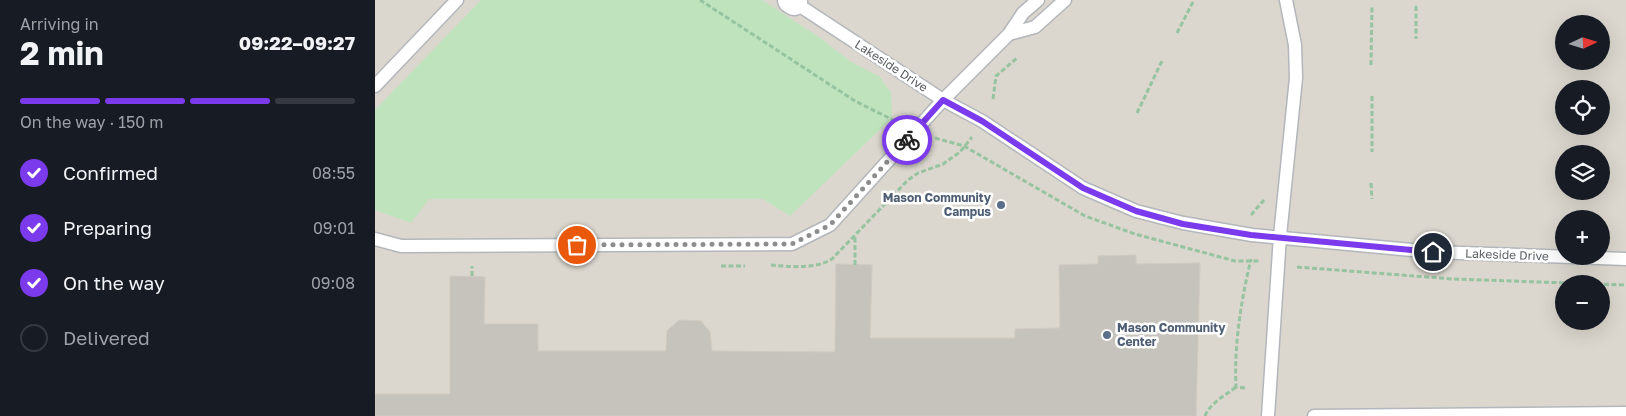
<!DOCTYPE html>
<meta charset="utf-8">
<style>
body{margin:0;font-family:"Golos Text",sans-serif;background:#242831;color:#f1f3f6;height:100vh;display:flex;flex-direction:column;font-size:19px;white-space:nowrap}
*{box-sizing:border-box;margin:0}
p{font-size:16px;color:#9ea1a6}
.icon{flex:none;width:28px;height:28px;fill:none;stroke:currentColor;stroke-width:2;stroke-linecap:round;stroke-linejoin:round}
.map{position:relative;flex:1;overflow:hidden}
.drawer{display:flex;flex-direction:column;background:#171b24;width:375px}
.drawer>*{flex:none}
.needle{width:32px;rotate:86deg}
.buttons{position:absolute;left:1180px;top:15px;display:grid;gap:10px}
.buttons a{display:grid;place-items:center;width:55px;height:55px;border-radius:50%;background:#171b24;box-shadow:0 5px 20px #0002;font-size:25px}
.pin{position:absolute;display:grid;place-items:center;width:42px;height:42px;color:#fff;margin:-21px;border:2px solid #fff;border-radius:50%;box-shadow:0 1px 5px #0007}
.courier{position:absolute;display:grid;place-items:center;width:50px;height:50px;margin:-25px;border:4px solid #7c3aed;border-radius:50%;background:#fff;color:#222;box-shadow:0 1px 6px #0007}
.head em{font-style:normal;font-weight:700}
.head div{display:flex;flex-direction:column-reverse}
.head{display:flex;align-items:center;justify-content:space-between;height:85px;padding:0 20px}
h1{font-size:32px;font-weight:700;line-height:38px}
.bar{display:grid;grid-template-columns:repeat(4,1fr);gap:8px 5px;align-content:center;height:60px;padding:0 20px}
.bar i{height:6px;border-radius:4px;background:#363941}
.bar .selected{background:#7c3aed}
.bar p{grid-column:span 4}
ol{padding:0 20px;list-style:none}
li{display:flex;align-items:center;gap:15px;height:55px}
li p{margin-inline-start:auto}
li .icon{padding:5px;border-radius:50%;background:#7c3aed;color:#fff;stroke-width:4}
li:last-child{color:#9ea1a6}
li i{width:28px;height:28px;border:2px solid #363941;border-radius:50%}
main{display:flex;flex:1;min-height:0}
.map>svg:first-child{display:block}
.education{fill:#dbd7ce;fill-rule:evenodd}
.green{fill:#bfe3bd}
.building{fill:#c6c3bd;stroke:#d0c9bf}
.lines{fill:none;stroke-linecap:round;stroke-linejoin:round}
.service-casing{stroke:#b3b6bb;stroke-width:15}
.minor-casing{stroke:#b3b6bb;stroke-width:29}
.path{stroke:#96c3a0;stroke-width:3;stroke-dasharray:5 2.5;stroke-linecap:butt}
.service{stroke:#fff;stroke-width:12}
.minor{stroke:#fff;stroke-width:26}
.done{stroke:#8c8e8d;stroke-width:5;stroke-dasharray:0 9}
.route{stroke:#7c3aed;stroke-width:6}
.service-dot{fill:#5c6f8a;stroke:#fff;stroke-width:2}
.labels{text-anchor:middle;stroke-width:5;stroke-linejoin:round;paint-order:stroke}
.street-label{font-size:12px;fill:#595d61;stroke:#fff}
.service-label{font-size:12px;font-weight:bold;fill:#4e5e75;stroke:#fff;text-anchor:end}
</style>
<main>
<section class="drawer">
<div class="head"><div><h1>2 min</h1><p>Arriving in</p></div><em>09:22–09:27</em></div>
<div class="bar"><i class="selected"></i><i class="selected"></i><i class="selected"></i><i></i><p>On the way · 150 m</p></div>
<ol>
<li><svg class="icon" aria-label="check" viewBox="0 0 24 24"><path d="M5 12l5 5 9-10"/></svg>Confirmed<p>08:55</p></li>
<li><svg class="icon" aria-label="check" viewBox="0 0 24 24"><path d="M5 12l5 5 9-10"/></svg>Preparing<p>09:01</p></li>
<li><svg class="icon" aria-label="check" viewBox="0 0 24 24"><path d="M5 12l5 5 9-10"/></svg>On the way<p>09:08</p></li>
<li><i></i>Delivered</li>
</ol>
</section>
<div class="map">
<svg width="1251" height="416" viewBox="0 0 1251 416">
<rect width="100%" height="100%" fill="#ebe8e0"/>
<path class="education" d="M0,0H1251V416H0ZM1189,24H1226V61H1189ZM1189,89H1226V126H1189ZM1189,154H1226V191H1189ZM1189,219H1226V256H1189ZM1189,284H1226V321H1189Z"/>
<polygon class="green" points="106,0 387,0 444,37 476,62 505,77 516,93 517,118 415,216 388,199 54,199 36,223 0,210 0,110"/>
<polygon class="building" points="761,255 761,264 825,263 821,416 0,416 0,394 75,394 75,276 110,277 109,324 163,324 163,351 291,351 292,331 304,320 326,321 335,332 337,351 460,352 461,264 497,265 495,338 640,338 640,329 685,328 684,265 723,264 723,256"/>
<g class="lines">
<g class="service-casing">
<g id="service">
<polyline points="419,2 568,100 607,121 708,188 761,211 808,223 877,235 1058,252 1251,259"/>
<polyline points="634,34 660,27 690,0"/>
<polyline points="0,86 82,0"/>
<polyline points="0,239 26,246 417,244 455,225 568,100 634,34 648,13 663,0"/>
<polyline points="893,416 905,236 921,78 920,45 911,0"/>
<polyline points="939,416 1251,413"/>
</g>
</g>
<g class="minor-casing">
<polyline id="minor" points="416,0 419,2"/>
</g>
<g class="path">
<polyline points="325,0 480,101 522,122"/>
<polyline points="1041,6 1041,39"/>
<polyline points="802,33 819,0"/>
<polyline points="996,65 997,6"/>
<polyline points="997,96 997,152"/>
<polyline points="618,99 621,76 642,58"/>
<polyline points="762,113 788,59"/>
<polyline points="560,138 589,146 710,216 760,234 860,261 884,261"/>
<polyline points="996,183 997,199"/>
<polyline points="876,215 889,200"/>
<path d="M396,265C415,267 441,269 457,259L533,180L543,173L568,164L585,152L597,137"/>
<polyline points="480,265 480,236"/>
<polyline points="346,266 370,266"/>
<polyline points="922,267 1078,279 1251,285"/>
<polyline points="97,276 97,266"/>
<path d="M870,388L861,387C859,344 866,301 876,259"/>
<path d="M830,416C835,403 851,395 861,387"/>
</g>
<use href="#service" class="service"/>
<use href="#minor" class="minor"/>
</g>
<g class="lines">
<polyline class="done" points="202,245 417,244 455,225 532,140"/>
<polyline class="route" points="532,140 568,100 607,121 708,188 761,211 808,224 876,235 1058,252"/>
</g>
<g class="service-dot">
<circle cx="626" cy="205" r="5"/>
<circle cx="732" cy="335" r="5"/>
</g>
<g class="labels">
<g class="street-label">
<text transform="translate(516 66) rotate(33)" y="4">Lakeside Drive</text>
<text transform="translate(1132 255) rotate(2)" y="4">Lakeside Drive</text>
</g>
<g class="service-label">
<text x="616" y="202">Mason Community<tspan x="616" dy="14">Campus</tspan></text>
<text x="742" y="332" text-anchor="start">Mason Community<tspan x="742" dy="14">Center</tspan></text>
</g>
</g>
</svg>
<div class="buttons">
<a><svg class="needle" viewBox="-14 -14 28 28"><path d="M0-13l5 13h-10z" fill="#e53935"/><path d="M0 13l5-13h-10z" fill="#9ea1a6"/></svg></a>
<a><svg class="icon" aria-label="locate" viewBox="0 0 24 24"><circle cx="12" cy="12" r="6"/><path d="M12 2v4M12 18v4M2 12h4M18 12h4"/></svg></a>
<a><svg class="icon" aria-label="layers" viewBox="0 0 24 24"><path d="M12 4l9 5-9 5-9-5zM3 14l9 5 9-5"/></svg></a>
<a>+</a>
<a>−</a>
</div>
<div class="pin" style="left:202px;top:245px;background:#ea580c"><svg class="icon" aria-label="bag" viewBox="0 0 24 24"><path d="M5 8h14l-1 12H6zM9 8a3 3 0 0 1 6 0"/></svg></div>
<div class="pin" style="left:1058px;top:252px;background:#1f2937"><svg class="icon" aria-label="home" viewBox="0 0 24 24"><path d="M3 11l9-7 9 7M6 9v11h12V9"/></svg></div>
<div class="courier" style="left:532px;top:140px"><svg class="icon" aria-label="bike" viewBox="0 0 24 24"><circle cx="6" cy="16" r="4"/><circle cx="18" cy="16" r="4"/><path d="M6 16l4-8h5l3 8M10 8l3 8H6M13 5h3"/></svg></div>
</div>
</main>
